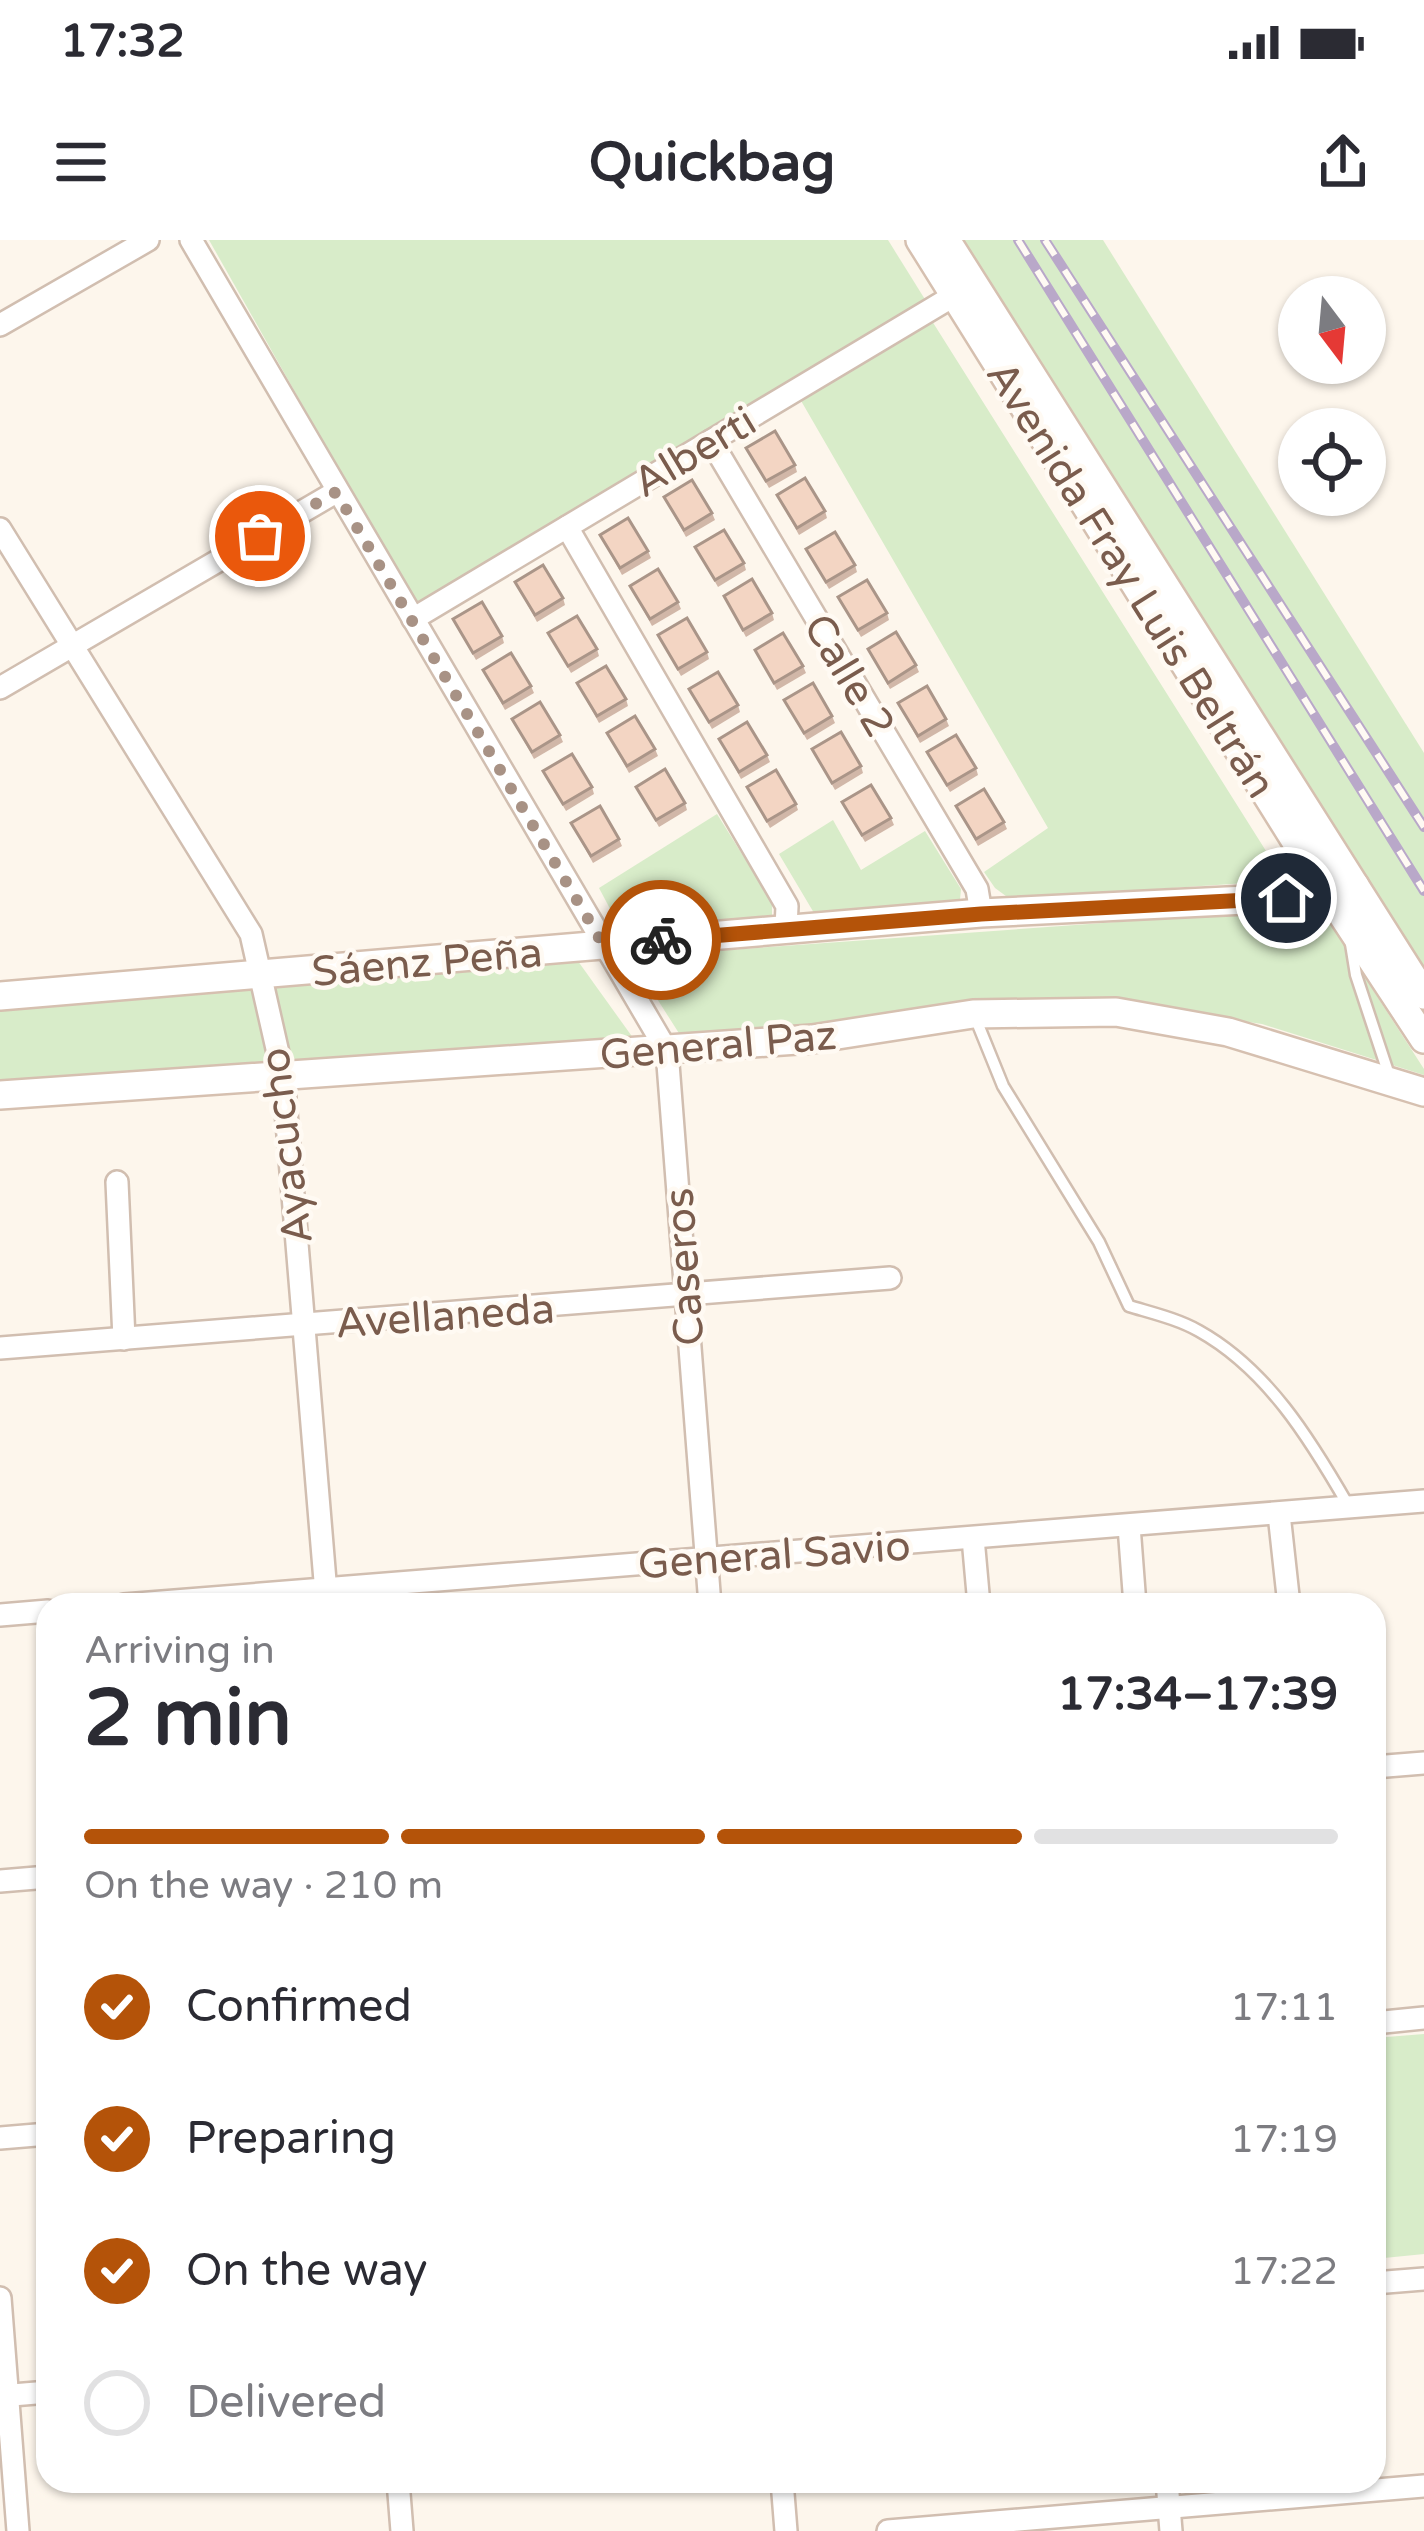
<!DOCTYPE html>
<meta charset="utf-8">
<style>
body{margin:0;font-family:"Varela Round",sans-serif;background:#f2f2f3;color:#2b2b33;height:100vh;display:flex;flex-direction:column;font-size:45px;white-space:nowrap}
*{box-sizing:border-box;margin:0}
p{font-size:39px;color:#7c7c81}
.icon{flex:none;width:66px;height:66px;fill:none;stroke:currentColor;stroke-width:2;stroke-linecap:round;stroke-linejoin:round}
.map{position:relative;flex:1;overflow:hidden}
.details{position:absolute;left:36px;top:1353px;width:1350px;height:900px;display:flex;flex-direction:column;background:#fff;border-radius:36px;box-shadow:0 3px 9px #0004}
.details>*{flex:none}
.needle{width:78px;rotate:164deg}
.controls{position:absolute;left:1278px;top:36px;display:grid;gap:24px}
.controls a{display:grid;place-items:center;width:108px;height:108px;border-radius:50%;background:#fff;box-shadow:0 3px 9px #0004;font-size:60px}
.pin{position:absolute;display:grid;place-items:center;width:102px;height:102px;color:#fff;margin:-51px;border:6px solid #fff;border-radius:50%;box-shadow:0 3px 12px #0007}
.courier{position:absolute;display:grid;place-items:center;width:120px;height:120px;margin:-60px;border:9px solid #b45309;border-radius:50%;background:#fff;color:#222;box-shadow:0 3px 15px #0007}
.overview em{font-style:normal;font-weight:800}
.overview div{display:flex;flex-direction:column-reverse}
.overview{display:flex;align-items:center;justify-content:space-between;height:204px;padding:0 48px}
h1{font-size:78px;font-weight:800;line-height:90px}
.bar{display:grid;grid-template-columns:repeat(4,1fr);gap:18px 12px;align-content:center;height:144px;padding:0 48px}
.bar i{height:15px;border-radius:9px;background:#e1e1e2}
.bar .active{background:#b45309}
.bar p{grid-column:span 4}
ol{padding:0 48px;list-style:none}
li{display:flex;align-items:center;gap:36px;height:132px}
li p{margin-inline-start:auto}
li .icon{padding:12px;border-radius:50%;background:#b45309;color:#fff;stroke-width:4}
li:last-child{color:#7c7c81}
li i{width:66px;height:66px;border:6px solid #e1e1e2;border-radius:50%}
.status{display:flex;justify-content:space-between;align-items:center;height:84px;padding:0 60px;background:#fff;direction:ltr}
.status svg{height:33px;fill:currentColor}
header{display:flex;justify-content:space-between;align-items:center;height:156px;padding:0 48px;background:#fff;font-size:54px;font-weight:800}
.map>svg:first-child{display:block}
.green{fill:#d8ecc9}
.lines{fill:none;stroke-linecap:round;stroke-linejoin:round}
.lane-casing{stroke:#d1beb0;stroke-width:15}
.street-casing{stroke:#d1beb0;stroke-width:26}
.secondary-casing{stroke:#d6c0b0;stroke-width:32}
.lane{stroke:#fff;stroke-width:10}
.street{stroke:#fff;stroke-width:21}
.secondary{stroke:#fff;stroke-width:27}
.rail-casing{stroke:#b9a8c9;stroke-width:10}
.rail{stroke:#fffaf3;stroke-width:6;stroke-dasharray:18;stroke-linecap:butt}
.wall{fill:#d1b7a8}
.building{fill:#f3d5c3;stroke:#aa9588;stroke-width:3}
.done{stroke:#a89285;stroke-width:12;stroke-dasharray:0 21.6}
.route{stroke:#b45309;stroke-width:15}
.labels{text-anchor:middle;stroke-width:9;stroke-linejoin:round;paint-order:stroke}
.street-label{font-size:42px;fill:#7a5c4d;stroke:#fffaf3}
</style>
<div class="status"><b>17:32</b><svg viewBox="0 0 49 12"><path d="M0 12V9h3v3zM5 12V6h3v6zM10 12V3h3v9zM15 12V0h3v12zM26 1h20v11H26zM47 4h2v5h-2z"/></svg></div>
<header><svg class="icon" aria-label="menu" viewBox="0 0 24 24"><path d="M4 6h16M4 12h16M4 18h16"/></svg>Quickbag<svg class="icon" aria-label="share" viewBox="0 0 24 24"><path d="M12 15V3M7 8l5-5 5 5M5 13v7h14v-7"/></svg></header>
<div class="map">
<svg width="1424" height="2291" viewBox="0 0 1424 2291">
<rect width="100%" height="100%" fill="#fdf6ec"/>
<g class="green">
<polygon points="209,0 888,0 926,61 416,366"/>
<polygon points="946,0 1103,0 1424,513 1424,755"/>
<polygon points="932,81 1278,630 1276,641 1010,659 995,648 984,632 1048,588 800,159"/>
<polygon points="717,574 772,662 772,676 644,687 617,682 599,648"/>
<polygon points="833,580 861,630 925,591 961,649 960,660 953,664 814,673 779,614"/>
<polygon points="1322,671 1424,829 1424,835 1262,784 1118,763 682,798 640,732 644,716 1201,676"/>
<polygon points="575,717 636,802 0,844 0,766"/>
<polygon points="1424,1794 1424,2014 1374,2019 1374,1798"/>
</g>
<g class="lines">
<g class="lane-casing">
<g id="lane">
<polyline points="1351,704 1356,735 1389,835"/>
<path d="M975,777L1003,846L1099,1002L1129,1066C1152,1073 1178,1079 1199,1091C1267,1129 1310,1199 1348,1265"/>
</g>
</g>
<g class="street-casing">
<g id="street">
<polyline points="191,0 667,811 710,1365"/>
<polyline points="0,85 148,0"/>
<polyline points="711,201 977,649 981,673"/>
<polyline points="567,287 787,666 786,689"/>
<polyline points="0,289 251,694 283,835 327,1365"/>
<polyline points="413,379 965,49"/>
<polyline points="0,448 336,252"/>
<polyline points="117,942 124,1099"/>
<polyline points="0,1108 890,1038"/>
<polyline points="1279,1274 1289,1365"/>
<polyline points="1129,1286 1135,1365"/>
<polyline points="973,1298 979,1365"/>
<polyline points="124,1365 1424,1261"/>
<polyline points="0,1375 48,1371"/>
<polyline points="1374,1527 1424,1523"/>
<polyline points="0,1641 48,1637"/>
<polyline points="1374,1783 1424,1778"/>
<polyline points="0,1898 48,1894"/>
<polyline points="1374,2043 1424,2039"/>
<polyline points="0,2058 18,2291"/>
<polyline points="0,2156 48,2152"/>
<polyline points="398,2241 402,2291"/>
<polyline points="782,2241 786,2291"/>
<polyline points="1167,2241 1171,2291"/>
<polyline points="888,2291 1424,2246"/>
</g>
</g>
<g class="secondary-casing">
<g id="secondary">
<polyline points="920,0 1330,656 1424,799"/>
<polyline points="946,0 1424,755"/>
<polyline points="0,756 981,673 1330,656 1355,646"/>
<polyline points="0,855 812,799 973,774 1116,772 1228,792 1424,852"/>
</g>
</g>
<use href="#lane" class="lane"/>
<use href="#street" class="street"/>
<use href="#secondary" class="secondary"/>
<g class="rail-casing">
<g id="rail">
<polyline points="1018,0 1424,651"/>
<polyline points="1045,0 1424,587"/>
</g>
</g>
<use href="#rail" class="rail"/>
</g>
<g class="wall">
<polygon points="746,208 795,225 797,232 769,248"/>
<polygon points="777,255 825,271 827,278 799,295"/>
<polygon points="664,257 712,273 715,280 686,297"/>
<polygon points="600,295 648,311 651,318 622,335"/>
<polygon points="695,307 744,323 746,330 718,347"/>
<polygon points="806,309 855,325 857,332 829,349"/>
<polygon points="515,342 563,358 565,365 537,382"/>
<polygon points="630,346 678,362 681,369 652,386"/>
<polygon points="724,356 772,373 774,380 746,397"/>
<polygon points="838,357 887,373 889,380 861,397"/>
<polygon points="453,379 502,396 504,403 476,420"/>
<polygon points="548,393 597,409 599,416 571,433"/>
<polygon points="658,395 707,412 709,419 681,436"/>
<polygon points="868,409 916,425 919,432 890,449"/>
<polygon points="755,410 803,426 806,433 777,450"/>
<polygon points="483,430 531,446 534,453 505,470"/>
<polygon points="577,443 626,459 628,466 599,483"/>
<polygon points="689,449 738,465 740,472 712,489"/>
<polygon points="784,460 832,476 835,483 807,500"/>
<polygon points="898,463 946,479 949,486 920,503"/>
<polygon points="512,479 560,495 563,502 534,519"/>
<polygon points="607,493 655,509 658,516 629,533"/>
<polygon points="719,499 767,515 770,522 741,539"/>
<polygon points="812,509 861,526 863,533 835,550"/>
<polygon points="927,512 976,528 978,535 950,552"/>
<polygon points="543,531 592,547 594,554 566,571"/>
<polygon points="636,547 685,563 687,570 659,587"/>
<polygon points="747,547 796,564 798,570 770,588"/>
<polygon points="842,562 891,578 894,585 865,602"/>
<polygon points="956,566 1004,582 1007,589 978,606"/>
<polygon points="571,583 619,599 622,606 593,623"/>
</g>
<g class="building">
<polygon points="775,191 795,225 766,241 746,208"/>
<polygon points="805,238 825,271 797,288 777,255"/>
<polygon points="692,240 712,273 684,290 664,257"/>
<polygon points="628,278 648,311 620,328 600,295"/>
<polygon points="724,290 744,323 715,340 695,307"/>
<polygon points="835,292 855,325 826,342 806,309"/>
<polygon points="543,325 563,358 535,375 515,342"/>
<polygon points="658,329 678,362 650,379 630,346"/>
<polygon points="752,339 772,373 743,390 724,356"/>
<polygon points="867,340 887,373 858,390 838,357"/>
<polygon points="482,362 502,396 473,413 453,379"/>
<polygon points="577,376 597,409 568,426 548,393"/>
<polygon points="687,378 707,412 678,429 658,395"/>
<polygon points="896,392 916,425 888,443 868,409"/>
<polygon points="783,393 803,426 774,443 755,410"/>
<polygon points="511,413 531,446 503,463 483,430"/>
<polygon points="606,426 626,459 597,476 577,443"/>
<polygon points="718,432 738,465 709,482 689,449"/>
<polygon points="813,443 832,476 804,493 784,460"/>
<polygon points="927,446 946,479 918,496 898,463"/>
<polygon points="540,462 560,495 532,512 512,479"/>
<polygon points="635,476 655,509 627,526 607,493"/>
<polygon points="747,482 767,515 739,532 719,499"/>
<polygon points="841,492 861,526 832,543 812,509"/>
<polygon points="956,495 976,528 947,545 927,512"/>
<polygon points="572,514 592,547 563,564 543,531"/>
<polygon points="665,529 685,563 656,580 636,547"/>
<polygon points="776,530 796,564 767,581 747,547"/>
<polygon points="871,545 891,578 862,595 842,562"/>
<polygon points="984,549 1004,582 976,599 956,566"/>
<polygon points="600,566 619,599 591,616 571,583"/>
</g>
<g class="lines">
<polyline class="done" points="260,296 336,252 604,706 661,700"/>
<polyline class="route" points="661,700 981,674 1286,658"/>
</g>
<g class="labels">
<g class="street-label">
<text transform="translate(694 211) rotate(-31)" y="15">Alberti</text>
<text transform="translate(1132 339) rotate(58)" y="15">Avenida Fray Luis Beltrán</text>
<text transform="translate(850 435) rotate(59)" y="15">Calle 2</text>
<text transform="translate(427 721) rotate(-5)" y="15">Sáenz Peña</text>
<text transform="translate(718 804) rotate(-5)" y="15">General Paz</text>
<text transform="translate(285 906) rotate(-97)" y="15">Ayacucho</text>
<text transform="translate(683 1027) rotate(-94)" y="15">Caseros</text>
<text transform="translate(445 1075) rotate(-4)" y="15">Avellaneda</text>
<text transform="translate(774 1314) rotate(-4)" y="15">General Savio</text>
</g>
</g>
</svg>
<div class="controls">
<a><svg class="needle" viewBox="-14 -14 28 28"><path d="M0-13l5 13h-10z" fill="#e53935"/><path d="M0 13l5-13h-10z" fill="#7c7c81"/></svg></a>
<a><svg class="icon" aria-label="locate" viewBox="0 0 24 24"><circle cx="12" cy="12" r="6"/><path d="M12 2v4M12 18v4M2 12h4M18 12h4"/></svg></a>
</div>
<div class="pin" style="left:260px;top:296px;background:#ea580c"><svg class="icon" aria-label="bag" viewBox="0 0 24 24"><path d="M5 8h14l-1 12H6zM9 8a3 3 0 0 1 6 0"/></svg></div>
<div class="pin" style="left:1286px;top:658px;background:#1f2937"><svg class="icon" aria-label="home" viewBox="0 0 24 24"><path d="M3 11l9-7 9 7M6 9v11h12V9"/></svg></div>
<div class="courier" style="left:661px;top:700px"><svg class="icon" aria-label="bike" viewBox="0 0 24 24"><circle cx="6" cy="16" r="4"/><circle cx="18" cy="16" r="4"/><path d="M6 16l4-8h5l3 8M10 8l3 8H6M13 5h3"/></svg></div>
<section class="details">
<div class="overview"><div><h1>2 min</h1><p>Arriving in</p></div><em>17:34–17:39</em></div>
<div class="bar"><i class="active"></i><i class="active"></i><i class="active"></i><i></i><p>On the way · 210 m</p></div>
<ol>
<li><svg class="icon" aria-label="check" viewBox="0 0 24 24"><path d="M5 12l5 5 9-10"/></svg>Confirmed<p>17:11</p></li>
<li><svg class="icon" aria-label="check" viewBox="0 0 24 24"><path d="M5 12l5 5 9-10"/></svg>Preparing<p>17:19</p></li>
<li><svg class="icon" aria-label="check" viewBox="0 0 24 24"><path d="M5 12l5 5 9-10"/></svg>On the way<p>17:22</p></li>
<li><i></i>Delivered</li>
</ol>
</section>
</div>
